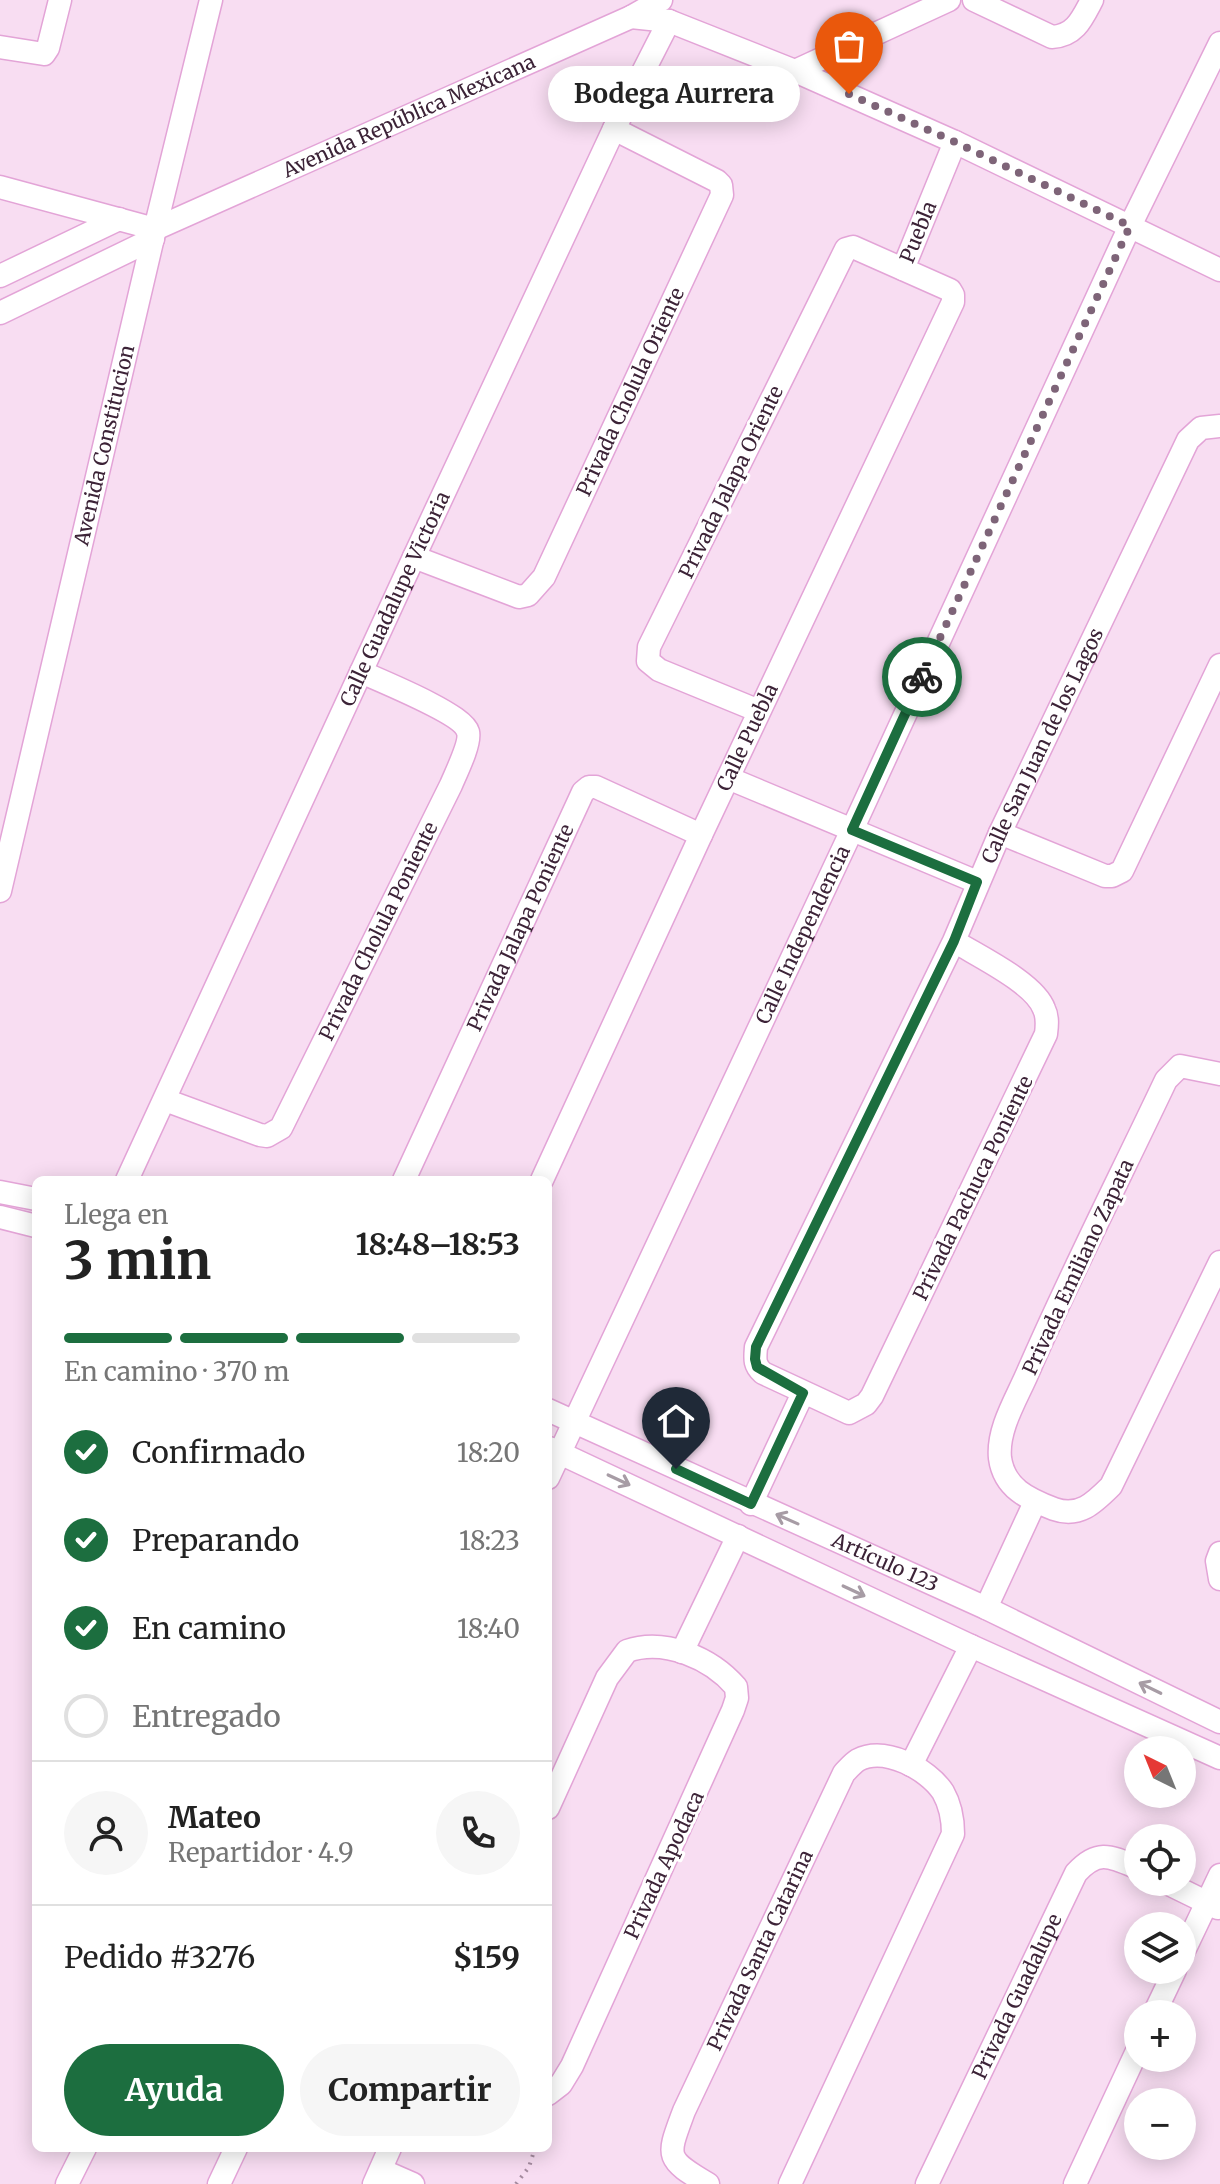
<!DOCTYPE html>
<html lang="es">
<meta charset="utf-8">
<style>
body{margin:0;font-family:Merriweather,serif;background:#f6f6f6;color:#222;height:100vh;display:flex;flex-direction:column;font-size:30px;white-space:nowrap}
*{box-sizing:border-box;margin:0}
p{font-size:26px;color:#767676}
.icon{flex:none;width:44px;height:44px;fill:none;stroke:currentColor;stroke-width:2;stroke-linecap:round;stroke-linejoin:round}
.map{position:relative;flex:1;overflow:hidden}
.drawer{position:absolute;left:32px;top:1176px;width:520px;height:976px;display:flex;flex-direction:column;background:#fff;border-radius:12px;box-shadow:0 4px 20px #0003}
.drawer>*{flex:none}
.needle{width:52px;rotate:317deg}
.fabs{position:absolute;left:1124px;top:1736px;display:grid;gap:16px}
.fabs a{display:grid;place-items:center;width:72px;height:72px;border-radius:50%;background:#fff;box-shadow:0 4px 20px #0003;font-size:40px}
.pin{position:absolute;display:grid;place-items:center;width:68px;height:68px;color:#fff;margin:-82px -34px;border-radius:50% 50% 50% 0;rotate:-45deg;box-shadow:0 0 8px #0007}
.pin .icon{rotate:45deg}
.courier{position:absolute;display:grid;place-items:center;width:80px;height:80px;margin:-40px;border:6px solid #1c6e3f;border-radius:50%;background:#fff;color:#222;box-shadow:0 2px 10px #0007}
.bubble{position:absolute;height:56px;border-radius:28px;background:#fff;box-shadow:0 4px 20px #0003;font-size:26px;font-weight:700;line-height:56px;text-align:center}
.head em{font-style:normal;font-weight:700}
.head div{display:flex;flex-direction:column-reverse}
.head{display:flex;align-items:center;justify-content:space-between;height:136px;padding:0 32px}
h1{font-size:52px;font-weight:700;line-height:60px}
.bar{display:grid;grid-template-columns:repeat(4,1fr);gap:12px 8px;align-content:center;height:96px;padding:0 32px}
.bar i{height:10px;border-radius:6px;background:#e0e0e0}
.bar .on{background:#1c6e3f}
.bar p{grid-column:span 4}
.line{display:flex;align-items:center;gap:20px;padding:0 32px;border-top:2px solid #e0e0e0}
.line div{flex:1}
.round{display:grid;place-items:center;flex:none;width:84px;height:84px;border-radius:42px;background:#f6f6f6}
ol{padding:0 32px;list-style:none}
li{display:flex;align-items:center;gap:24px;height:88px}
li p{margin-inline-start:auto}
li .icon{padding:8px;border-radius:50%;background:#1c6e3f;color:#fff;stroke-width:4}
li:last-child{color:#767676}
li i{width:44px;height:44px;border:4px solid #e0e0e0;border-radius:50%}
.cta{display:flex;gap:16px;margin-top:auto;padding:16px 32px}
.cta a{flex:1;height:92px;border-radius:48px;background:#1c6e3f;color:#fff;font-size:32px;font-weight:700;line-height:92px;text-align:center}
.cta a+a{background:#f6f6f6;color:#222}
.map>svg:first-child{display:block}
.lines{fill:none;stroke-linecap:round;stroke-linejoin:round}
.minor-casing{stroke:#e3a4d7;stroke-width:25}
.path{stroke:#a58b9f;stroke-width:4;stroke-dasharray:2 6;stroke-linecap:butt}
.minor{stroke:#fff;stroke-width:22}
.oneway{stroke:#a79ca5}
.done{stroke:#7e6478;stroke-width:8;stroke-dasharray:0 14.4}
.route{stroke:#1c6e3f;stroke-width:10}
.labels{text-anchor:middle;stroke-width:6;stroke-linejoin:round;paint-order:stroke}
.street-label{font-size:20px;fill:#3c2337;stroke:#fff}
</style>
<div class="map">
<svg width="1220" height="2184" viewBox="0 0 1220 2184">
<rect width="100%" height="100%" fill="#f8ddf2"/>
<g class="lines">
<g class="minor-casing">
<g id="minor">
<path d="M974,0L1052,37C1075,36 1082,19 1092,0"/>
<polyline points="631,17 669,21 795,71 955,142 1220,270"/>
<polyline points="0,47 44,54 48,48 60,0"/>
<polyline points="795,71 949,0"/>
<polyline points="0,187 155,229"/>
<path id="s1" d="M155,229L631,17L661,0"/>
<path id="s2" d="M903,269L955,142"/>
<polyline points="0,276 119,219"/>
<polyline points="0,313 153,239"/>
<path id="s3" d="M414,557L519,597L528,595L544,577L722,195L721,185L717,181L614,129"/>
<polyline points="728,778 977,882"/>
<polyline points="1000,833 1105,876 1112,876 1122,871 1220,665"/>
<path id="s4" d="M0,891L155,229L211,0"/>
<path id="s5" d="M954,941C978,956 1035,983 1044,1009C1048,1017 1047,1026 1046,1034L872,1396L866,1404L849,1413L763,1373C754,1365 755,1359 756,1347L954,941L1000,833L1188,440L1201,428L1220,426"/>
<path d="M1220,1074L1180,1066L1166,1080C1120,1177 1071,1273 1028,1372C1017,1398 997,1429 1000,1458C1004,1488 1028,1499 1054,1509C1079,1518 1094,1503 1111,1486L1220,1262"/>
<path id="s6" d="M165,1100L260,1135L267,1136L281,1128L451,785C456,773 471,743 468,732C463,714 381,681 361,672"/>
<path id="s7" d="M127,1180L414,557L614,129L669,21"/>
<path id="s8" d="M404,1180L583,792L589,787H596L701,835"/>
<path id="s9" d="M542,1180L701,835L953,302V295L950,290L853,247L846,249L649,647L648,661L659,670L759,711"/>
<polyline points="0,1192 36,1199"/>
<polyline points="0,1217 36,1226"/>
<path id="s10" d="M548,1410L986,1608L1220,1722"/>
<polyline points="549,1448 971,1646 1220,1758"/>
<path id="s11" d="M548,1478L852,830L1130,226L1220,43"/>
<polyline points="751,1504 803,1393"/>
<polyline points="1220,1553 1217,1561 1220,1579"/>
<polyline points="986,1608 1035,1502"/>
<polyline points="682,1652 738,1536"/>
<polyline points="911,1765 971,1646"/>
<path d="M548,1808L607,1678L627,1651C665,1638 711,1658 736,1687L737,1698L733,1710L572,2066L561,2084L548,2094"/>
<polyline points="1165,1882 1218,1908"/>
<polyline points="1182,1955 1220,1875"/>
<polyline points="1154,2014 1175,1970"/>
<polyline points="381,2170 413,2184"/>
<polyline points="67,2184 85,2148"/>
<polyline points="219,2184 236,2148"/>
<polyline points="374,2184 390,2148"/>
<path id="s12" d="M708,2184C664,2158 667,2157 684,2111L844,1773C848,1769 853,1763 858,1760C885,1746 928,1769 943,1792C951,1806 953,1819 953,1834L790,2184"/>
<path id="s13" d="M927,2184L1076,1873C1098,1849 1110,1856 1138,1868"/>
<polyline points="1075,2184 1138,2049"/>
</g>
</g>
<polyline class="path" points="516,2184 529,2167 535,2148"/>
<use href="#minor" class="minor"/>
</g>
<defs><path id="oneway-shaft" d="M-6 0H5M1.5-3L5.5 0L1.5 3" fill="none" stroke-width="1.6" stroke-linecap="round" stroke-linejoin="round" transform="scale(2)"/></defs>
<g class="oneway">
<use href="#oneway-shaft" transform="translate(619 1480) rotate(25)"/>
<use href="#oneway-shaft" transform="translate(787 1519) rotate(-156)"/>
<use href="#oneway-shaft" transform="translate(854 1591) rotate(25)"/>
<use href="#oneway-shaft" transform="translate(1150 1688) rotate(-154)"/>
</g>
<g class="lines">
<polyline class="done" points="849,94 955,142 1130,226 922,677"/>
<polyline class="route" points="676,1469 751,1504 803,1393 757,1367 755,1359 756,1347 954,941 977,882 852,830 922,677"/>
</g>
<g class="labels">
<g class="street-label">
<text dy="7" stroke="none"><textPath href="#s1" startOffset="278">Avenida República Mexicana</textPath></text>
<text dy="7" stroke="none"><textPath href="#s2" startOffset="40">Puebla</textPath></text>
<text dy="7" stroke="none"><textPath href="#s3" startOffset="350">Privada Cholula Oriente</textPath></text>
<text dy="7" stroke="none"><textPath href="#s4" startOffset="458">Avenida Constitucion</textPath></text>
<text transform="translate(731 482) rotate(-64)" y="7">Privada Jalapa Oriente</text>
<text dy="7" stroke="none"><textPath href="#s7" startOffset="640">Calle Guadalupe Victoria</textPath></text>
<text dy="7" stroke="none"><textPath href="#s9" startOffset="488">Calle Puebla</textPath></text>
<text dy="7" stroke="none"><textPath href="#s5" startOffset="1360">Calle San Juan de los Lagos</textPath></text>
<text dy="7" stroke="none"><textPath href="#s8" startOffset="278">Privada Jalapa Poniente</textPath></text>
<text dy="7" stroke="none"><textPath href="#s6" startOffset="344">Privada Cholula Poniente</textPath></text>
<text dy="7" stroke="none"><textPath href="#s11" startOffset="600">Calle Independencia</textPath></text>
<text transform="translate(973 1188) rotate(-64)" y="7">Privada Pachuca Poniente</text>
<text transform="translate(1078 1267) rotate(-65)" y="7">Privada Emiliano Zapata</text>
<text dy="7" stroke="none"><textPath href="#s10" startOffset="370">Artículo 123</textPath></text>
<text transform="translate(664 1865) rotate(-65)" y="7">Privada Apodaca</text>
<text dy="7" stroke="none"><textPath href="#s12" startOffset="270">Privada Santa Catarina</textPath></text>
<text dy="7" stroke="none"><textPath href="#s13" startOffset="208">Privada Guadalupe</textPath></text>
</g>
</g>
</svg>
<div class="fabs">
<a><svg class="needle" viewBox="-14 -14 28 28"><path d="M0-13l5 13h-10z" fill="#e53935"/><path d="M0 13l5-13h-10z" fill="#767676"/></svg></a>
<a><svg class="icon" aria-label="locate" viewBox="0 0 24 24"><circle cx="12" cy="12" r="6"/><path d="M12 2v4M12 18v4M2 12h4M18 12h4"/></svg></a>
<a><svg class="icon" aria-label="layers" viewBox="0 0 24 24"><path d="M12 4l9 5-9 5-9-5zM3 14l9 5 9-5"/></svg></a>
<a>+</a>
<a>−</a>
</div>
<div class="pin" style="left:849px;top:94px;background:#ea580c"><svg class="icon" aria-label="bag" viewBox="0 0 24 24"><path d="M5 8h14l-1 12H6zM9 8a3 3 0 0 1 6 0"/></svg></div>
<div class="pin" style="left:676px;top:1469px;background:#1f2937"><svg class="icon" aria-label="home" viewBox="0 0 24 24"><path d="M3 11l9-7 9 7M6 9v11h12V9"/></svg></div>
<div class="courier" style="left:922px;top:677px"><svg class="icon" aria-label="bike" viewBox="0 0 24 24"><circle cx="6" cy="16" r="4"/><circle cx="18" cy="16" r="4"/><path d="M6 16l4-8h5l3 8M10 8l3 8H6M13 5h3"/></svg></div>
<div class="bubble" style="left:548px;top:66px;width:252px">Bodega Aurrera</div>
<section class="drawer">
<div class="head"><div><h1>3 min</h1><p>Llega en</p></div><em>18:48–18:53</em></div>
<div class="bar"><i class="on"></i><i class="on"></i><i class="on"></i><i></i><p>En camino · 370 m</p></div>
<ol>
<li><svg class="icon" aria-label="check" viewBox="0 0 24 24"><path d="M5 12l5 5 9-10"/></svg>Confirmado<p>18:20</p></li>
<li><svg class="icon" aria-label="check" viewBox="0 0 24 24"><path d="M5 12l5 5 9-10"/></svg>Preparando<p>18:23</p></li>
<li><svg class="icon" aria-label="check" viewBox="0 0 24 24"><path d="M5 12l5 5 9-10"/></svg>En camino<p>18:40</p></li>
<li><i></i>Entregado</li>
</ol>
<div class="line" style="height:144px"><a class="round"><svg class="icon" aria-label="person" viewBox="0 0 24 24"><circle cx="12" cy="8" r="4"/><path d="M4 21q1-7 8-7t8 7"/></svg></a><div><b>Mateo</b><p>Repartidor · 4.9</p></div><a class="round"><svg class="icon" aria-label="phone" viewBox="0 0 24 24"><path d="M5 4h4l2 5-3 2q2 4 5 5l2-3 5 2v4C11 20 4 13 5 4z"/></svg></a></div>
<div class="line" style="height:104px"><div>Pedido #3276</div><b>$159</b></div>
<div class="cta"><a>Ayuda</a><a>Compartir</a></div>
</section>
</div>
